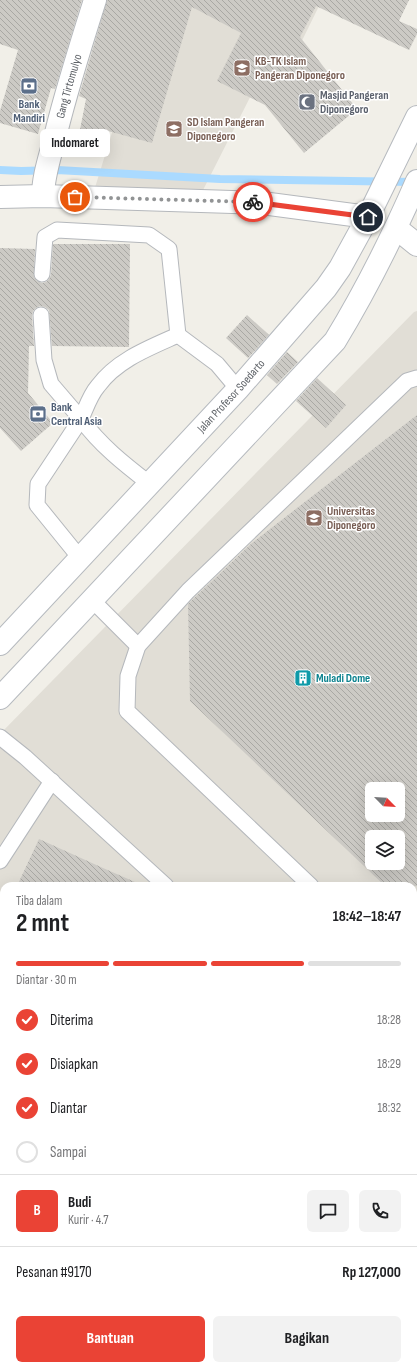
<!DOCTYPE html>
<html lang="id">
<meta charset="utf-8">
<style>
body{margin:0;font-family:"Sofia Sans Condensed",sans-serif;background:#f2f2f2;color:#202124;height:100vh;display:flex;flex-direction:column;font-size:15px;white-space:nowrap}
*{box-sizing:border-box;margin:0}
p{font-size:13px;color:#757577}
.icon{flex:none;width:22px;height:22px;fill:none;stroke:currentColor;stroke-width:2;stroke-linecap:round;stroke-linejoin:round}
.map{position:relative;flex:1;overflow:hidden}
.details{position:absolute;left:0px;top:882px;width:417px;height:488px;display:flex;flex-direction:column;background:#fff;border-radius:12px 12px 0 0;box-shadow:0 4px 16px #0002}
.details>*{flex:none}
.needle{width:26px;rotate:114deg}
.tools{position:absolute;left:365px;top:782px;display:grid;gap:8px}
.tools a{display:grid;place-items:center;width:40px;height:40px;border-radius:6px;background:#fff;box-shadow:0 4px 16px #0002;font-size:20px}
.pin{position:absolute;display:grid;place-items:center;width:34px;height:34px;color:#fff;margin:-17px;border:2px solid #fff;border-radius:50%;box-shadow:0 1px 4px #0007}
.courier{position:absolute;display:grid;place-items:center;width:40px;height:40px;margin:-20px;border:3px solid #ea4335;border-radius:50%;background:#fff;color:#222;box-shadow:0 1px 5px #0007}
.bubble{position:absolute;height:28px;border-radius:6px;background:#fff;box-shadow:0 4px 16px #0002;font-size:13px;font-weight:700;line-height:28px;text-align:center}
.overview em{font-style:normal;font-weight:700}
.overview div{display:flex;flex-direction:column-reverse}
.overview{display:flex;align-items:center;justify-content:space-between;height:68px;padding:0 16px}
h1{font-size:26px;font-weight:700;line-height:30px}
.bar{display:grid;grid-template-columns:repeat(4,1fr);gap:6px 4px;align-content:center;height:48px;padding:0 16px}
.bar i{height:5px;border-radius:3px;background:#e0e0e0}
.bar .on{background:#ea4335}
.bar p{grid-column:span 4}
.line{display:flex;align-items:center;gap:10px;padding:0 16px;border-top:1px solid #e0e0e0}
.line div{flex:1}
.round{display:grid;place-items:center;flex:none;width:42px;height:42px;border-radius:6px;background:#f2f2f2}
ol{padding:0 16px;list-style:none}
li{display:flex;align-items:center;gap:12px;height:44px}
li p{margin-inline-start:auto}
li .icon{padding:4px;border-radius:50%;background:#ea4335;color:#fff;stroke-width:4}
li:last-child{color:#757577}
li i{width:22px;height:22px;border:2px solid #e0e0e0;border-radius:50%}
.primary-button{display:flex;gap:8px;margin-top:auto;padding:8px 16px}
.primary-button a{flex:1;height:46px;border-radius:6px;background:#ea4335;color:#fff;font-size:16px;font-weight:700;line-height:46px;text-align:center}
.primary-button a+a{background:#f2f2f2;color:#202124}
.map>svg:first-child{display:block}
.education{fill:#e1ded6;fill-rule:evenodd}
.lines{fill:none;stroke-linecap:round;stroke-linejoin:round}
.stream{stroke:#aadaff;stroke-width:8}
.building{fill:url(#building-back-hatch);fill-rule:evenodd}
.service-casing{stroke:#b5b8bc;stroke-width:17}
.minor-casing{stroke:#b5b8bc;stroke-width:24}
.tertiary-casing{stroke:#b5b8bc;stroke-width:24}
.secondary-casing{stroke:#b6babf;stroke-width:24}
.service{stroke:#fff;stroke-width:15}
.minor{stroke:#fff;stroke-width:22}
.tertiary{stroke:#fff;stroke-width:22}
.secondary{stroke:#fff;stroke-width:22}
.done{stroke:#929495;stroke-width:4;stroke-dasharray:0 7.2}
.route{stroke:#ea4335;stroke-width:5}
.labels{text-anchor:middle;stroke-width:3;stroke-linejoin:round;paint-order:stroke}
.education-label{font-size:12px;font-weight:bold;fill:#785e54;stroke:#fff;text-anchor:start}
.street-label{font-size:12px;fill:#5f6368;stroke:#fff}
.worship-label{font-size:12px;font-weight:bold;fill:#5b616d;stroke:#fff;text-anchor:start}
.service-label{font-size:12px;font-weight:bold;fill:#4e5e75;stroke:#fff}
.culture-label{font-size:12px;font-weight:bold;fill:#0d838f;stroke:#fff;text-anchor:start}
</style>
<div class="map">
<svg width="417" height="1370" viewBox="0 0 417 1370">
<defs>
<pattern id="building-back-hatch" width="6" height="6" patternUnits="userSpaceOnUse"><rect width="6" height="6" fill="#cccac5"/><path d="M-1 5l2 2M0 0l6 6M5-1l2 2" fill="none" stroke="#a9a8a4"/></pattern>
</defs>
<rect width="100%" height="100%" fill="#f1efe8"/>
<g class="education">
<polygon points="153,0 309,0 319,6 291,63 272,54 200,196 93,194"/>
<path d="M417,311V1370H0V734L414,312ZM372,789H398V815H372ZM372,837H398V863H372ZM4,886H413V1366H4Z"/>
</g>
<g class="lines">
<polyline class="stream" points="0,170 21,171 57,170 220,179 414,182"/>
</g>
<g class="building">
<polygon points="0,0 82,0 55,89 51,88 38,134 0,123 0,111 18,50 0,44"/>
<polygon points="107,0 409,0 399,21 417,29 417,34 409,50 316,6 300,37 357,109 304,153 265,105 217,81 241,33 192,7 152,143 108,131 105,145 78,140 86,99 79,96"/>
<polygon points="53,244 130,244 129,347 52,346 49,310 45,307 40,306 36,308 33,311 32,316 34,346 29,346 28,393 53,423 21,451 0,428 0,248 35,249 34,277 37,281 42,283 46,282 49,279 51,275"/>
<polygon points="247,315 269,335 248,358 226,338"/>
<polygon points="287,352 298,362 277,384 267,375"/>
<polygon points="317,378 346,405 326,428 296,401"/>
<path d="M417,415V886H385L190,701L188,604L252,543ZM372,789H398V815H372ZM372,837H398V863H372Z"/>
<polygon points="39,839 103,868 144,886 17,886"/>
</g>
<g class="lines">
<g class="service-casing">
<g id="service">
<polyline points="42,274 45,237 57,230 149,235 169,249 178,335"/>
<polyline points="41,315 44,360 51,384 81,419 38,484 37,505 80,558"/>
<path d="M150,484C124,464 100,445 81,419C86,408 90,395 98,386C117,360 149,348 178,335L217,364L238,389"/>
<polyline points="92,600 138,646"/>
<polyline points="0,737 25,757 166,886"/>
<polyline points="0,861 52,781"/>
<polyline points="311,886 127,711 128,676 138,646 188,591 407,381 417,378"/>
<polyline points="0,967 4,969"/>
<polyline points="413,984 417,986"/>
<polyline points="0,1292 4,1294"/>
<polyline points="150,1366 156,1370"/>
</g>
</g>
<g class="minor-casing">
<g id="minor">
<path id="s1" d="M43,196C43,175 51,154 56,133C67,88 81,44 95,0"/>
</g>
</g>
<g class="tertiary-casing">
<g id="tertiary">
<polyline points="0,197 43,196 262,203 368,217"/>
<polyline points="396,228 417,245"/>
</g>
</g>
<g class="secondary-casing">
<g id="secondary">
<path id="s2" d="M0,644L238,389L326,288L340,268L368,217L417,117"/>
<path d="M0,698L335,341C366,290 393,236 417,181"/>
</g>
</g>
<use href="#service" class="service"/>
<use href="#minor" class="minor"/>
<use href="#tertiary" class="tertiary"/>
<use href="#secondary" class="secondary"/>
</g>
<g class="lines">
<polyline class="done" points="75,197 253,202"/>
<polyline class="route" points="253,202 368,217"/>
</g>
<defs>
<g id="school-square" transform="scale(0.9)"><rect x="-9" y="-9" width="18" height="18" rx="4" fill="#8d6e63" stroke="#fff"/><path d="M0-5L7-2L0 1L-7-2ZM-4 1L0 2.5L4 1V4Q0 6-4 4Z" fill="#fff"/></g>
<g id="bank-square" transform="scale(0.9)"><rect x="-9" y="-9" width="18" height="18" rx="4" fill="#5c6f8a" stroke="#fff"/><path d="M-6-4H6V4H-6ZM0-2.3a2.3 2.3 0 1 0 0 4.6a2.3 2.3 0 1 0 0-4.6Z" fill="#fff"/></g>
<g id="mosque-square" transform="scale(0.9)"><rect x="-9" y="-9" width="18" height="18" rx="4" fill="#6b7280" stroke="#fff"/><path d="M3.5-4.9A6 6 0 1 0 3.5 4.9A5 5 0 1 1 3.5-4.9Z" fill="#fff"/></g>
<g id="university-square" transform="scale(0.9)"><rect x="-9" y="-9" width="18" height="18" rx="4" fill="#8d6e63" stroke="#fff"/><path d="M0-5L7-2L0 1L-7-2ZM-4 1L0 2.5L4 1V4Q0 6-4 4Z" fill="#fff"/></g>
<g id="building-square" transform="scale(0.9)"><rect x="-9" y="-9" width="18" height="18" rx="4" fill="#0f9aa8" stroke="#fff"/><path d="M-4-6H4V6H1V3H-1V6H-4ZM-2.5-4.3h1.7v1.8h-1.7ZM.8-4.3h1.7v1.8H.8ZM-2.5-1h1.7V.8h-1.7ZM.8-1h1.7V.8H.8Z" fill="#fff"/></g>
</defs>
<g fill-rule="evenodd">
<use href="#school-square" x="242" y="68"/>
<use href="#bank-square" x="29" y="86"/>
<use href="#mosque-square" x="307" y="102"/>
<use href="#school-square" x="174" y="129"/>
<use href="#bank-square" x="38" y="414"/>
<use href="#university-square" x="314" y="518"/>
<use href="#building-square" x="303" y="678"/>
</g>
<g class="labels">
<g class="education-label">
<text x="255" y="65">KB-TK Islam<tspan x="255" dy="14">Pangeran Diponegoro</tspan></text>
<text x="187" y="126">SD Islam Pangeran<tspan x="187" dy="14">Diponegoro</tspan></text>
<text x="327" y="515">Universitas<tspan x="327" dy="14">Diponegoro</tspan></text>
</g>
<g class="street-label">
<text dy="4" stroke="none"><textPath href="#s1" startOffset="113">Gang Tirtomulyo</textPath></text>
<text dy="4" stroke="none"><textPath href="#s2" startOffset="339">Jalan Profesor Soedarto</textPath></text>
</g>
<g class="worship-label">
<text x="320" y="99">Masjid Pangeran<tspan x="320" dy="14">Diponegoro</tspan></text>
</g>
<g class="service-label">
<text x="29" y="108">Bank<tspan x="29" dy="14">Mandiri</tspan></text>
<text x="51" y="411" text-anchor="start">Bank<tspan x="51" dy="14">Central Asia</tspan></text>
</g>
<g class="culture-label">
<text x="316" y="682">Muladi Dome</text>
</g>
</g>
</svg>
<div class="tools">
<a><svg class="needle" viewBox="-14 -14 28 28"><path d="M0-13l5 13h-10z" fill="#e53935"/><path d="M0 13l5-13h-10z" fill="#757577"/></svg></a>
<a><svg class="icon" aria-label="layers" viewBox="0 0 24 24"><path d="M12 4l9 5-9 5-9-5zM3 14l9 5 9-5"/></svg></a>
</div>
<div class="pin" style="left:75px;top:197px;background:#ea580c"><svg class="icon" aria-label="bag" viewBox="0 0 24 24"><path d="M5 8h14l-1 12H6zM9 8a3 3 0 0 1 6 0"/></svg></div>
<div class="pin" style="left:368px;top:217px;background:#1f2937"><svg class="icon" aria-label="home" viewBox="0 0 24 24"><path d="M3 11l9-7 9 7M6 9v11h12V9"/></svg></div>
<div class="courier" style="left:253px;top:202px"><svg class="icon" aria-label="bike" viewBox="0 0 24 24"><circle cx="6" cy="16" r="4"/><circle cx="18" cy="16" r="4"/><path d="M6 16l4-8h5l3 8M10 8l3 8H6M13 5h3"/></svg></div>
<div class="bubble" style="left:40px;top:129px;width:70px">Indomaret</div>
<section class="details">
<div class="overview"><div><h1>2 mnt</h1><p>Tiba dalam</p></div><em>18:42–18:47</em></div>
<div class="bar"><i class="on"></i><i class="on"></i><i class="on"></i><i></i><p>Diantar · 30 m</p></div>
<ol>
<li><svg class="icon" aria-label="check" viewBox="0 0 24 24"><path d="M5 12l5 5 9-10"/></svg>Diterima<p>18:28</p></li>
<li><svg class="icon" aria-label="check" viewBox="0 0 24 24"><path d="M5 12l5 5 9-10"/></svg>Disiapkan<p>18:29</p></li>
<li><svg class="icon" aria-label="check" viewBox="0 0 24 24"><path d="M5 12l5 5 9-10"/></svg>Diantar<p>18:32</p></li>
<li><i></i>Sampai</li>
</ol>
<div class="line" style="height:72px"><b class="round" style="background:#ea4335;color:#fff">B</b><div><b>Budi</b><p>Kurir · 4.7</p></div><a class="round"><svg class="icon" aria-label="chat" viewBox="0 0 24 24"><path d="M4 5h16v11H9l-5 4z"/></svg></a><a class="round"><svg class="icon" aria-label="phone" viewBox="0 0 24 24"><path d="M5 4h4l2 5-3 2q2 4 5 5l2-3 5 2v4C11 20 4 13 5 4z"/></svg></a></div>
<div class="line" style="height:52px"><div>Pesanan #9170</div><b>Rp 127,000</b></div>
<div class="primary-button"><a>Bantuan</a><a>Bagikan</a></div>
</section>
</div>
